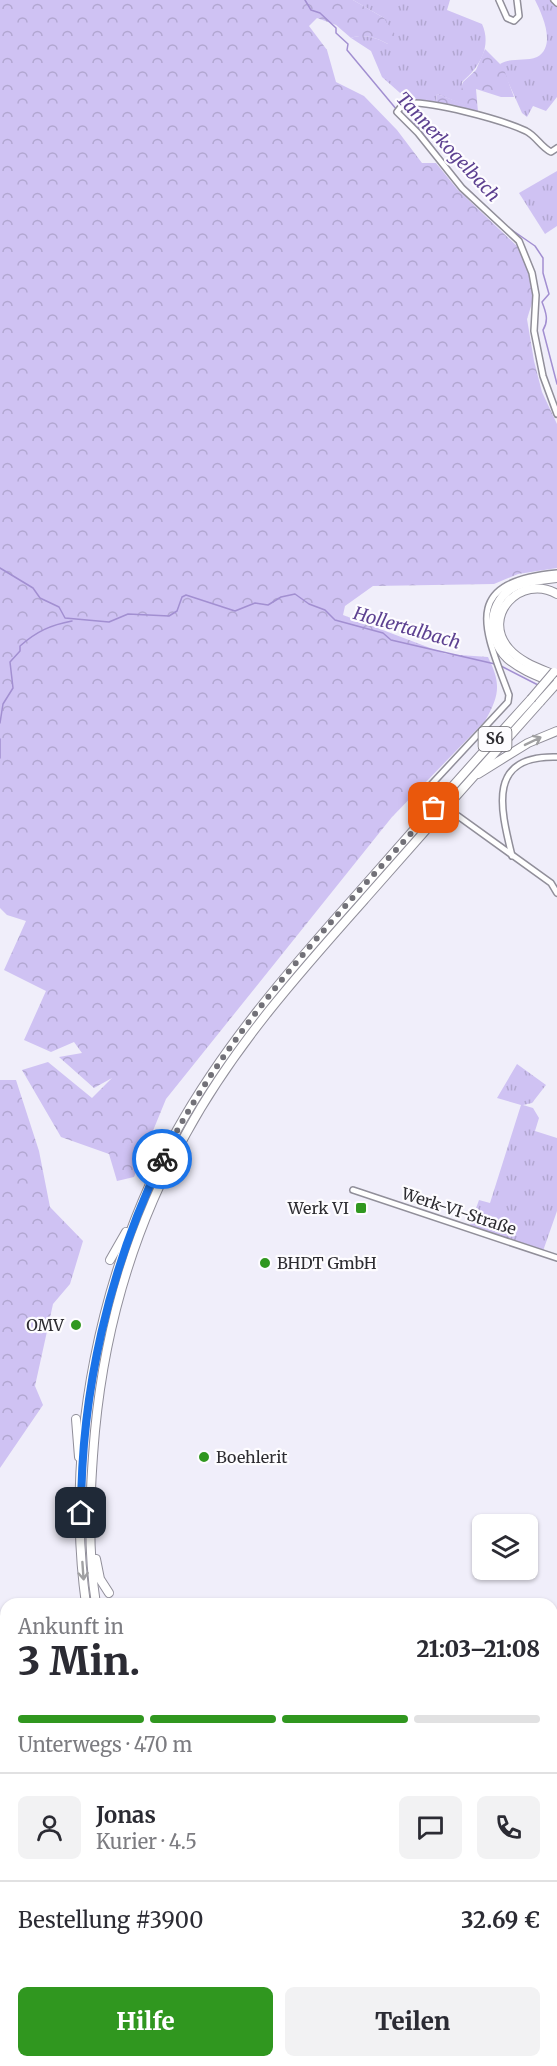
<!DOCTYPE html>
<html lang="de">
<meta charset="utf-8">
<style>
body{margin:0;font-family:Merriweather,serif;background:#f2f2f3;color:#2b2b33;height:100vh;display:flex;flex-direction:column;font-size:22px;white-space:nowrap}
*{box-sizing:border-box;margin:0}
p{font-size:20px;color:#7c7c81}
.icon{flex:none;width:33px;height:33px;fill:none;stroke:currentColor;stroke-width:2;stroke-linecap:round;stroke-linejoin:round}
.map{position:relative;flex:1;overflow:hidden}
.drawer{position:absolute;left:0px;top:1598px;width:558px;height:470px;display:flex;flex-direction:column;background:#fff;border-radius:18px 18px 0 0;box-shadow:0 2px 4px #0004}
.drawer>*{flex:none}
.tools{position:absolute;left:472px;top:1514px;display:grid;gap:12px}
.tools a{display:grid;place-items:center;width:66px;height:66px;border-radius:9px;background:#fff;box-shadow:0 2px 4px #0004;font-size:30px}
.pin{position:absolute;display:grid;place-items:center;width:51px;height:51px;color:#fff;margin:-26px;border-radius:12px;box-shadow:0 3px 9px #0006}
.courier{position:absolute;display:grid;place-items:center;width:60px;height:60px;margin:-30px;border:4px solid #1a73e8;border-radius:50%;background:#fff;color:#222;box-shadow:0 2px 8px #0007}
.overview em{font-style:normal;font-weight:800}
.overview div{display:flex;flex-direction:column-reverse}
.overview{display:flex;align-items:center;justify-content:space-between;height:102px;padding:0 18px}
h1{font-size:39px;font-weight:800;line-height:45px}
.bar{display:grid;grid-template-columns:repeat(4,1fr);gap:9px 6px;align-content:center;height:72px;padding:0 18px}
.bar i{height:8px;border-radius:4px;background:#e1e1e2}
.bar .selected{background:#30971f}
.bar p{grid-column:span 4}
.line{display:flex;align-items:center;gap:15px;padding:0 18px;border-top:2px solid #e1e1e2}
.line div{flex:1}
.round{display:grid;place-items:center;flex:none;width:63px;height:63px;border-radius:9px;background:#f2f2f3}
.action{display:flex;gap:12px;margin-top:auto;padding:12px 18px}
.action a{flex:1;height:69px;border-radius:9px;background:#30971f;color:#fff;font-size:24px;font-weight:800;line-height:69px;text-align:center}
.action a+a{background:#f2f2f3;color:#2b2b33}
.map>svg:first-child{display:block}
.grass{fill:url(#grass-tufts)}
.forest{fill:url(#forest-crowns)}
.lines{fill:none;stroke-linecap:round;stroke-linejoin:round}
.stream{stroke:#a28fd1;stroke-width:1.5}
.minor-tunnel{stroke:#c9c7d2;stroke-width:5;stroke-dasharray:5 2.5;stroke-linecap:butt}
.minor-casing{stroke:#918f9a;stroke-width:8}
.highway-casing{stroke:#918f9a;stroke-width:10}
.minor{stroke:#fff;stroke-width:5}
.highway{stroke:#fff;stroke-width:8}
.rail{stroke:#93919a;stroke-width:1.5;stroke-dasharray:3 6;stroke-linecap:butt}
.highway-bridge-casing{stroke:#918f9a;stroke-width:10;stroke-linecap:butt}
.highway-bridge{stroke:#fff;stroke-width:8}
.oneway{stroke:#a0a0a2}
.done{stroke:#717077;stroke-width:6;stroke-dasharray:0 10.8}
.route{stroke:#1a73e8;stroke-width:8}
.poi-dot{fill:#30971f;stroke:#fdfcff;stroke-width:2}
.labels{text-anchor:middle;stroke-width:4.5;stroke-linejoin:round;paint-order:stroke}
.shield{fill:#fdfcff;stroke:#6b6a6f;stroke-width:1.5}
.shield-label{font-size:15px;font-weight:bold;fill:#2d2c31}
.poi-label{font-size:16px;fill:#2d2c31;stroke:#fdfcff;text-anchor:end}
.street-label{font-size:16px;fill:#2d2c31;stroke:#fdfcff}
.water-label{font-size:18px;font-style:italic;fill:#5d4191;stroke:#fdfcff}
</style>
<div class="map">
<svg width="557" height="2066" viewBox="0 0 557 2066">
<defs>
<pattern id="grass-tufts" width="24" height="20" patternUnits="userSpaceOnUse" patternTransform="scale(1.5)"><rect width="24" height="20" fill="#cfc2f3"/><path d="M3 7l-1-3M5 7V3M7 7l1-3M15 17l-1-3M17 17v-4M19 17l1-3" fill="none" stroke="#b2a7d1"/></pattern>
<pattern id="forest-crowns" width="20" height="18" patternUnits="userSpaceOnUse" patternTransform="scale(1.5)"><rect width="20" height="18" fill="#cfc2f3"/><path d="M2 6a3 3 0 1 1 6 0M12 15a3 3 0 1 1 6 0" fill="none" stroke="#b2a7d1"/></pattern>
</defs>
<rect width="100%" height="100%" fill="#f0eefa"/>
<g class="grass">
<path d="M353,0H450L447,10L482,24C492,46 480,67 462,82L468,106L437,94L436,102L408,100L382,77L371,51L351,38C364,33 377,38 388,44L384,18Z"/>
<path d="M535,0H552L557,6V97L546,111L533,106L527,117L522,113L500,64C511,57 525,62 537,57C557,46 542,14 535,0Z"/>
<polygon points="557,171 557,226 545,234 519,193"/>
<polygon points="517,1064 546,1085 532,1103 523,1105 533,1108 539,1118 535,1131 557,1138 557,1211 543,1251 470,1225 479,1200 490,1203 521,1105 497,1098"/>
</g>
<g class="forest">
<path d="M0,0H353L384,18L396,36L388,44C377,38 364,33 351,38L336,25L317,18L309,26L327,50L336,82L364,96L397,130L422,163H436L457,189L519,248L525,263L532,285V303L527,319L534,361L542,392L557,424V568L518,574L494,584L373,586L345,606L343,615L446,654L488,657C501,683 500,695 485,721L392,817L166,1099L134,1177L117,1181L109,1154L61,1137L22,1070L48,1062L92,1098L112,1078L94,1088L59,1057L82,1053L74,1042L51,1052L24,1040L46,991L4,970L26,921L7,915L0,908Z"/>
<polygon points="485,49 503,67 514,97 501,97 476,89 478,112 436,102 437,94 467,105 460,97 463,82 476,70"/>
<polygon points="0,1080 16,1080 39,1151 50,1207 83,1241 70,1284 53,1304 35,1386 43,1405 0,1468"/>
</g>
<g class="lines">
<g class="stream">
<polyline points="305,0 311,10 320,13 336,28 336,33 348,44 347,50 397,110"/>
<polyline points="405,116 418,127 452,172"/>
<polyline points="463,185 477,198"/>
<path d="M509,228L535,246L543,258V273L549,294L542,302C546,312 549,321 543,330L557,384"/>
<polyline points="0,568 33,588 40,598 59,607 65,618 109,622 128,614 169,616 177,611 182,597 186,595 235,611 255,603 268,605 281,597 295,594 309,604 325,610 335,620 383,633 391,640 495,664"/>
<polyline points="499,665 538,685"/>
<path d="M0,723L3,704L13,688L10,662L20,651V646C37,631 51,625 72,621"/>
<polyline points="0,739 0,758"/>
<polyline points="0,1840 6,1841"/>
</g>
<polyline class="minor-tunnel" points="433,793 458,816"/>
<g class="minor-casing">
<g id="minor">
<polyline points="499,0 507,18 514,21 519,16 517,0"/>
<polyline points="554,0 557,3"/>
<path d="M557,148L551,152C541,147 536,136 526,131C500,119 432,101 404,103L397,112L418,133L462,188L519,241L532,273L536,295L534,331L543,376L557,414"/>
<path d="M433,793L429,787L508,702L509,695C484,628 460,582 557,573"/>
<polyline points="458,816 551,883 557,893"/>
<path d="M512,856C500,807 487,755 557,757"/>
<polyline points="353,1190 557,1258"/>
<polyline points="552,1816 557,1810"/>
<polyline points="552,1882 557,1877"/>
<polyline points="0,1898 6,1899"/>
<polyline points="419,2066 420,2061"/>
</g>
</g>
<g class="highway-casing">
<g id="highway">
<path d="M557,578C543,580 528,580 516,586C488,600 486,637 507,658C520,670 540,677 557,684"/>
<path d="M557,594C521,573 480,616 509,649C521,663 541,669 557,676"/>
<polyline points="478,774 528,743 557,731"/>
<polyline points="110,1260 126,1232"/>
<polyline points="76,1419 79,1457"/>
<polyline points="96,1559 100,1579 109,1593"/>
<path d="M86,1604C64,1445 100,1270 177,1130C226,1042 293,966 359,892C416,827 473,763 531,699"/>
<path d="M96,1604C87,1546 90,1488 95,1431C105,1326 135,1224 187,1132C234,1046 300,972 365,899C423,833 481,768 540,702"/>
<polyline points="290,2061 293,2066"/>
<polyline points="300,2061 302,2066"/>
</g>
</g>
<use href="#minor" class="minor"/>
<use href="#highway" class="highway"/>
<g class="rail">
<polyline points="552,1981 557,1966"/>
<polyline points="521,2066 523,2061"/>
</g>
<g class="highway-bridge-casing">
<g id="highway-bridge">
<polyline points="531,699 554,672"/>
<polyline points="540,702 557,683"/>
</g>
</g>
<use href="#highway-bridge" class="highway-bridge"/>
</g>
<defs><path id="oneway-shaft" d="M-6 0H5M1.5-3L5.5 0L1.5 3" fill="none" stroke-width="1.6" stroke-linecap="round" stroke-linejoin="round" transform="scale(1.5)"/></defs>
<g class="oneway">
<use href="#oneway-shaft" transform="translate(533 741) rotate(-26)"/>
<use href="#oneway-shaft" transform="translate(83 1571) rotate(86)"/>
</g>
<g class="lines">
<path class="done" d="M162,1159C229,1026 335,918 434,808"/>
<path class="route" d="M81,1513C81,1391 109,1269 162,1159"/>
</g>
<g class="poi-dot">
<rect x="355" y="1202" width="12" height="12" rx="3"/>
<circle cx="265" cy="1263" r="6"/>
<circle cx="76" cy="1325" r="6"/>
<circle cx="204" cy="1457" r="6"/>
</g>
<g class="labels">
<rect class="shield" x="478.5" y="727" width="33" height="24" rx="4.5"/>
<g class="shield-label">
<text x="495" y="744">S6</text>
</g>
<g class="poi-label">
<text x="349" y="1214">Werk VI</text>
<text x="277" y="1269" text-anchor="start">BHDT GmbH</text>
<text x="64" y="1331">OMV</text>
<text x="216" y="1463" text-anchor="start">Boehlerit</text>
</g>
<g class="street-label">
<text transform="translate(459 1211) rotate(18)" y="6">Werk-VI-Straße</text>
</g>
<g class="water-label">
<text transform="translate(448 147) rotate(47)" y="6">Tannerkogelbach</text>
<text transform="translate(407 628) rotate(16)" y="6">Hollertalbach</text>
</g>
</g>
</svg>
<div class="tools">
<a><svg class="icon" aria-label="layers" viewBox="0 0 24 24"><path d="M12 4l9 5-9 5-9-5zM3 14l9 5 9-5"/></svg></a>
</div>
<div class="pin" style="left:434px;top:808px;background:#ea580c"><svg class="icon" aria-label="bag" viewBox="0 0 24 24"><path d="M5 8h14l-1 12H6zM9 8a3 3 0 0 1 6 0"/></svg></div>
<div class="pin" style="left:81px;top:1513px;background:#1f2937"><svg class="icon" aria-label="home" viewBox="0 0 24 24"><path d="M3 11l9-7 9 7M6 9v11h12V9"/></svg></div>
<div class="courier" style="left:162px;top:1159px"><svg class="icon" aria-label="bike" viewBox="0 0 24 24"><circle cx="6" cy="16" r="4"/><circle cx="18" cy="16" r="4"/><path d="M6 16l4-8h5l3 8M10 8l3 8H6M13 5h3"/></svg></div>
<section class="drawer">
<div class="overview"><div><h1>3 Min.</h1><p>Ankunft in</p></div><em>21:03–21:08</em></div>
<div class="bar"><i class="selected"></i><i class="selected"></i><i class="selected"></i><i></i><p>Unterwegs · 470 m</p></div>
<div class="line" style="height:108px"><a class="round"><svg class="icon" aria-label="person" viewBox="0 0 24 24"><circle cx="12" cy="8" r="4"/><path d="M4 21q1-7 8-7t8 7"/></svg></a><div><b>Jonas</b><p>Kurier · 4.5</p></div><a class="round"><svg class="icon" aria-label="chat" viewBox="0 0 24 24"><path d="M4 5h16v11H9l-5 4z"/></svg></a><a class="round"><svg class="icon" aria-label="phone" viewBox="0 0 24 24"><path d="M5 4h4l2 5-3 2q2 4 5 5l2-3 5 2v4C11 20 4 13 5 4z"/></svg></a></div>
<div class="line" style="height:78px"><div>Bestellung #3900</div><b>32.69 €</b></div>
<div class="action"><a>Hilfe</a><a>Teilen</a></div>
</section>
</div>
